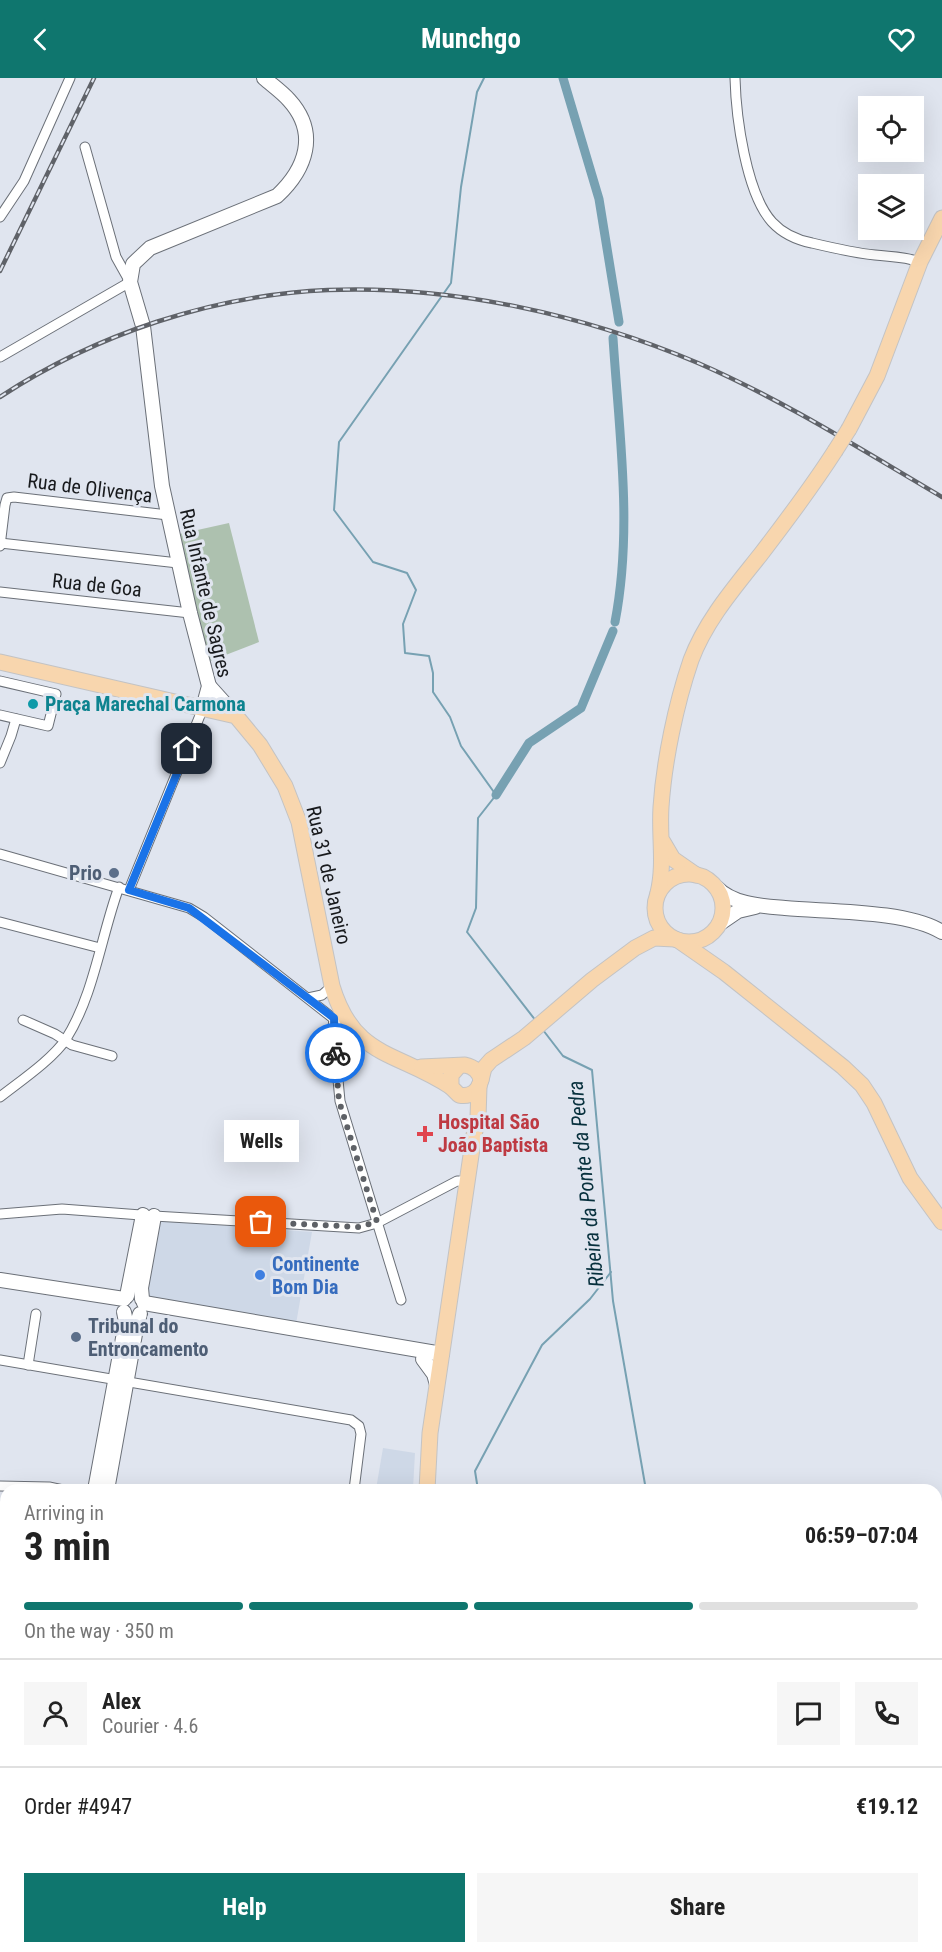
<!DOCTYPE html>
<meta charset="utf-8">
<style>
body{margin:0;font-family:"Roboto Condensed",sans-serif;background:#f6f6f6;color:#222;height:100vh;display:flex;flex-direction:column;font-size:22px;white-space:nowrap}
*{box-sizing:border-box;margin:0}
p{font-size:20px;color:#767676}
.icon{flex:none;width:33px;height:33px;fill:none;stroke:currentColor;stroke-width:2;stroke-linecap:round;stroke-linejoin:round}
.map{position:relative;flex:1;overflow:hidden}
.sheet{position:absolute;left:0px;top:1406px;width:942px;height:470px;display:flex;flex-direction:column;background:#fff;border-radius:18px 18px 0 0;box-shadow:0 6px 24px #0002}
.sheet>*{flex:none}
.buttons{position:absolute;left:858px;top:18px;display:grid;gap:12px}
.buttons a{display:grid;place-items:center;width:66px;height:66px;border-radius:0px;background:#fff;box-shadow:0 6px 24px #0002;font-size:30px}
.pin{position:absolute;display:grid;place-items:center;width:51px;height:51px;color:#fff;margin:-26px;border-radius:12px;box-shadow:0 3px 9px #0006}
.courier{position:absolute;display:grid;place-items:center;width:60px;height:60px;margin:-30px;border:4px solid #1a73e8;border-radius:50%;background:#fff;color:#222;box-shadow:0 2px 8px #0007}
.bubble{position:absolute;height:42px;border-radius:0px;background:#fff;box-shadow:0 6px 24px #0002;font-size:20px;font-weight:700;line-height:42px;text-align:center}
.head em{font-style:normal;font-weight:700}
.head div{display:flex;flex-direction:column-reverse}
.head{display:flex;align-items:center;justify-content:space-between;height:102px;padding:0 24px}
h1{font-size:39px;font-weight:700;line-height:45px}
.bar{display:grid;grid-template-columns:repeat(4,1fr);gap:9px 6px;align-content:center;height:72px;padding:0 24px}
.bar i{height:8px;border-radius:4px;background:#e0e0e0}
.bar .active{background:#0f766e}
.bar p{grid-column:span 4}
.line{display:flex;align-items:center;gap:15px;padding:0 24px;border-top:2px solid #e0e0e0}
.line div{flex:1}
.round{display:grid;place-items:center;flex:none;width:63px;height:63px;border-radius:0px;background:#f6f6f6}
.action{display:flex;gap:12px;margin-top:auto;padding:12px 24px}
.action a{flex:1;height:69px;border-radius:0px;background:#0f766e;color:#fff;font-size:24px;font-weight:700;line-height:69px;text-align:center}
.action a+a{background:#f6f6f6;color:#222}
header{display:flex;justify-content:space-between;align-items:center;height:78px;padding:0 24px;background:#0f766e;color:#fff;font-size:27px;font-weight:700}
.map>svg:first-child{display:block}
.built{fill:#ced8e7}
.green{fill:#adc1af}
.lines{fill:none;stroke-linecap:round;stroke-linejoin:round}
.stream{stroke:#77a1b2;stroke-width:2}
.canal{stroke:#77a1b2;stroke-width:9}
.street-casing{stroke:#6b7078;stroke-width:11}
.secondary-casing{stroke:#6b7078;stroke-width:16}
.primary-casing{stroke:#c3c3c4;stroke-width:17}
.highway-casing{stroke:#c3c3c4;stroke-width:19}
.street{stroke:#fff;stroke-width:9}
.secondary{stroke:#fff;stroke-width:14}
.primary{stroke:#f8d6ae;stroke-width:15}
.highway{stroke:#f4ba78;stroke-width:16}
.rail-casing{stroke:#5f6268;stroke-width:4.5}
.rail{stroke:#e0e5ef;stroke-width:2;stroke-dasharray:7;stroke-linecap:butt}
.primary-bridge-casing{stroke:#c3c3c4;stroke-width:17;stroke-linecap:butt}
.primary-bridge{stroke:#f8d6ae;stroke-width:15}
.done{stroke:#5e6166;stroke-width:6;stroke-dasharray:0 10.8}
.route{stroke:#1a73e8;stroke-width:8}
.culture-dot{fill:#0f9aa8;stroke:#e0e5ef;stroke-width:2}
.service-dot{fill:#5c6f8a;stroke:#e0e5ef;stroke-width:2}
.health-dot{fill:#e0444e;stroke:#e0e5ef;stroke-width:2}
.shop-dot{fill:#3f7fe0;stroke:#e0e5ef;stroke-width:2}
.labels{text-anchor:middle;stroke-width:6;stroke-linejoin:round;paint-order:stroke}
.street-label{font-size:20px;fill:#181a1d;stroke:#e0e5ef}
.culture-label{font-size:20px;font-weight:bold;fill:#0d838f;stroke:#e0e5ef;text-anchor:start}
.service-label{font-size:20px;font-weight:bold;fill:#4e5e75;stroke:#e0e5ef;text-anchor:end}
.health-label{font-size:20px;font-weight:bold;fill:#be3a42;stroke:#e0e5ef;text-anchor:start}
.shop-label{font-size:20px;font-weight:bold;fill:#366cbe;stroke:#e0e5ef;text-anchor:start}
.water-label{font-size:21px;font-style:italic;fill:#07303d;stroke:#e0e5ef}
</style>
<header><svg class="icon" aria-label="back" viewBox="0 0 24 24"><path d="M15 5l-7 7 7 7"/></svg>Munchgo<svg class="icon" aria-label="heart" viewBox="0 0 24 24"><path d="M12 20l-8-8c-3-5 5-10 8-4 3-6 11-1 8 4z"/></svg></header>
<div class="map">
<svg width="942" height="1874" viewBox="0 0 942 1874">
<rect width="100%" height="100%" fill="#e0e5ef"/>
<g class="built">
<polygon points="161,1143 312,1154 296,1246 147,1218"/>
<polygon points="383,1370 415,1375 413,1411 376,1411"/>
</g>
<g class="green">
<polygon points="229,445 259,564 205,585 175,457"/>
<polygon points="0,1570 6,1571 6,1625 0,1625"/>
</g>
<g class="lines">
<g class="stream">
<polyline points="484,0 477,14 461,109 451,205 339,364 334,432 373,484 407,495 416,512 403,546 405,575 429,578 433,595 433,614 450,639 461,668 496,717 478,740 476,830 467,854 536,943"/>
<polyline points="543,952 563,978 592,992 613,1223 646,1412"/>
<polyline points="478,1412 475,1393 542,1267 590,1221 611,1194"/>
<polyline points="781,1869 784,1874"/>
<polyline points="533,1874 534,1869"/>
</g>
<g class="canal">
<polyline points="563,0 599,121 619,244"/>
<path d="M613,260C619,354 633,451 615,544"/>
<polyline points="496,717 529,665 581,630 613,553"/>
</g>
<g class="street-casing">
<g id="street">
<path d="M735,0C736,39 746,115 772,144C783,156 797,162 812,165C833,170 854,175 875,177C892,179 903,178 920,184"/>
<polyline points="0,139 24,103 70,0"/>
<polyline points="0,279 130,204 116,179 85,69"/>
<polyline points="0,465 178,485"/>
<polyline points="0,468 5,427 7,420 14,419 168,437"/>
<polyline points="0,514 190,535"/>
<polyline points="0,603 56,616 48,648 0,637"/>
<polyline points="0,685 11,658 16,641"/>
<polyline points="0,776 189,830 204,839 334,941 348,946"/>
<polyline points="129,812 203,630"/>
<polyline points="0,844 100,870"/>
<polyline points="308,920 322,917 332,908"/>
<polyline points="334,941 333,949 340,1023 401,1222"/>
<polyline points="23,942 55,956 72,967 112,978"/>
<path d="M0,1019C19,1004 53,981 66,961C94,917 101,858 119,809"/>
<polyline points="0,1136 62,1131 154,1138 359,1150 377,1145 457,1103 467,1103"/>
<polyline points="0,1282 351,1342 359,1348 361,1356 354,1412"/>
<polyline points="28,1287 36,1236"/>
<polyline points="0,1408 49,1409 63,1412"/>
<polyline points="0,1516 6,1517"/>
<polyline points="0,1676 6,1677"/>
<polyline points="0,1826 6,1827"/>
<polyline points="216,1869 245,1874"/>
<polyline points="265,1874 280,1869"/>
</g>
</g>
<g class="secondary-casing">
<g id="secondary">
<polyline points="209,608 236,638"/>
<path d="M203,630L209,608L190,535L162,408L143,248L130,204L133,186L150,170L277,118C306,91 319,55 289,22C282,14 272,7 264,0"/>
<path d="M716,809C733,827 762,828 785,830C828,834 906,832 942,854"/>
<polyline points="719,846 738,833 755,829"/>
<polyline points="0,1202 124,1221"/>
<polyline points="127,1218 143,1137"/>
<polyline points="142,1221 141,1210 154,1138"/>
<polyline points="144,1225 442,1276"/>
<polyline points="423,1281 434,1296 437,1307"/>
<polyline points="95,1412 126,1244 124,1234"/>
<polyline points="107,1412 137,1245 140,1236"/>
</g>
</g>
<g class="primary-casing">
<g id="primary">
<polyline points="849,351 877,298 920,184 942,140"/>
<path d="M0,584L236,638L260,667L285,708L299,744L332,908C354,981 397,973 451,1009"/>
<polyline points="663,764 673,781 696,797"/>
<circle cx="689" cy="830" r="34"/>
<path d="M658,815C665,786 659,758 661,729C664,683 676,626 691,582C706,542 735,509 761,476C787,442 812,409 835,373"/>
<polyline points="678,862 724,894 843,989 862,1007 874,1025 910,1100 942,1144"/>
<path d="M421,989L465,987C474,989 479,993 481,1002C478,1014 471,1019 459,1017L451,1009V997L459,988"/>
<polyline points="481,1002 484,990 491,982 524,960 592,902 635,870 654,860 675,861"/>
<polyline points="427,1412 430,1355 474,1057 478,1040 479,1008"/>
<polyline points="382,1874 383,1869"/>
</g>
</g>
<g class="highway-casing">
<g id="highway">
<polyline points="936,1498 942,1492"/>
<polyline points="567,1874 572,1869"/>
</g>
</g>
<use href="#street" class="street"/>
<use href="#secondary" class="secondary"/>
<use href="#primary" class="primary"/>
<use href="#highway" class="highway"/>
<g class="rail-casing">
<g id="rail">
<polyline points="0,193 94,0"/>
<path d="M0,319C96,256 213,217 328,212C452,207 585,237 698,285C783,322 862,372 942,419"/>
</g>
</g>
<use href="#rail" class="rail"/>
<g class="primary-bridge-casing">
<polyline id="primary-bridge" points="835,373 849,351"/>
</g>
<use href="#primary-bridge" class="primary-bridge"/>
</g>
<g class="lines">
<polyline class="done" points="261,1144 359,1149 377,1144 339,1023 335,975"/>
<polyline class="route" points="187,671 129,812 189,830 334,940 335,975"/>
</g>
<circle class="culture-dot" cx="33" cy="626" r="6"/>
<g class="service-dot">
<circle cx="114" cy="795" r="6"/>
<circle cx="76" cy="1259" r="6"/>
</g>
<path class="health-dot" d="M422 1047h6v6h6v6h-6v6h-6v-6h-6v-6h6z"/>
<circle class="shop-dot" cx="260" cy="1197" r="6"/>
<g class="labels">
<g class="street-label">
<text transform="translate(90 410) rotate(7)" y="7">Rua de Olivença</text>
<text transform="translate(97 507) rotate(6)" y="7">Rua de Goa</text>
<text transform="translate(206 515) rotate(77)" y="7">Rua Infante de Sagres</text>
<text transform="translate(329 797) rotate(77)" y="7">Rua 31 de Janeiro</text>
</g>
<g class="culture-label">
<text x="45" y="633">Praça Marechal Carmona</text>
</g>
<g class="service-label">
<text x="102" y="802">Prio</text>
<text x="88" y="1255" text-anchor="start">Tribunal do<tspan x="88" dy="23">Entroncamento</tspan></text>
</g>
<g class="health-label">
<text x="438" y="1051">Hospital São<tspan x="438" dy="23">João Baptista</tspan></text>
</g>
<g class="shop-label">
<text x="272" y="1193">Continente<tspan x="272" dy="23">Bom Dia</tspan></text>
</g>
<g class="water-label">
<text transform="translate(586 1106) rotate(-96)" y="7">Ribeira da Ponte da Pedra</text>
</g>
</g>
</svg>
<div class="buttons">
<a><svg class="icon" aria-label="locate" viewBox="0 0 24 24"><circle cx="12" cy="12" r="6"/><path d="M12 2v4M12 18v4M2 12h4M18 12h4"/></svg></a>
<a><svg class="icon" aria-label="layers" viewBox="0 0 24 24"><path d="M12 4l9 5-9 5-9-5zM3 14l9 5 9-5"/></svg></a>
</div>
<div class="pin" style="left:261px;top:1144px;background:#ea580c"><svg class="icon" aria-label="bag" viewBox="0 0 24 24"><path d="M5 8h14l-1 12H6zM9 8a3 3 0 0 1 6 0"/></svg></div>
<div class="pin" style="left:187px;top:671px;background:#1f2937"><svg class="icon" aria-label="home" viewBox="0 0 24 24"><path d="M3 11l9-7 9 7M6 9v11h12V9"/></svg></div>
<div class="courier" style="left:335px;top:975px"><svg class="icon" aria-label="bike" viewBox="0 0 24 24"><circle cx="6" cy="16" r="4"/><circle cx="18" cy="16" r="4"/><path d="M6 16l4-8h5l3 8M10 8l3 8H6M13 5h3"/></svg></div>
<div class="bubble" style="left:224px;top:1042px;width:75px">Wells</div>
<section class="sheet">
<div class="head"><div><h1>3 min</h1><p>Arriving in</p></div><em>06:59–07:04</em></div>
<div class="bar"><i class="active"></i><i class="active"></i><i class="active"></i><i></i><p>On the way · 350 m</p></div>
<div class="line" style="height:108px"><a class="round"><svg class="icon" aria-label="person" viewBox="0 0 24 24"><circle cx="12" cy="8" r="4"/><path d="M4 21q1-7 8-7t8 7"/></svg></a><div><b>Alex</b><p>Courier · 4.6</p></div><a class="round"><svg class="icon" aria-label="chat" viewBox="0 0 24 24"><path d="M4 5h16v11H9l-5 4z"/></svg></a><a class="round"><svg class="icon" aria-label="phone" viewBox="0 0 24 24"><path d="M5 4h4l2 5-3 2q2 4 5 5l2-3 5 2v4C11 20 4 13 5 4z"/></svg></a></div>
<div class="line" style="height:78px"><div>Order #4947</div><b>€19.12</b></div>
<div class="action"><a>Help</a><a>Share</a></div>
</section>
</div>
